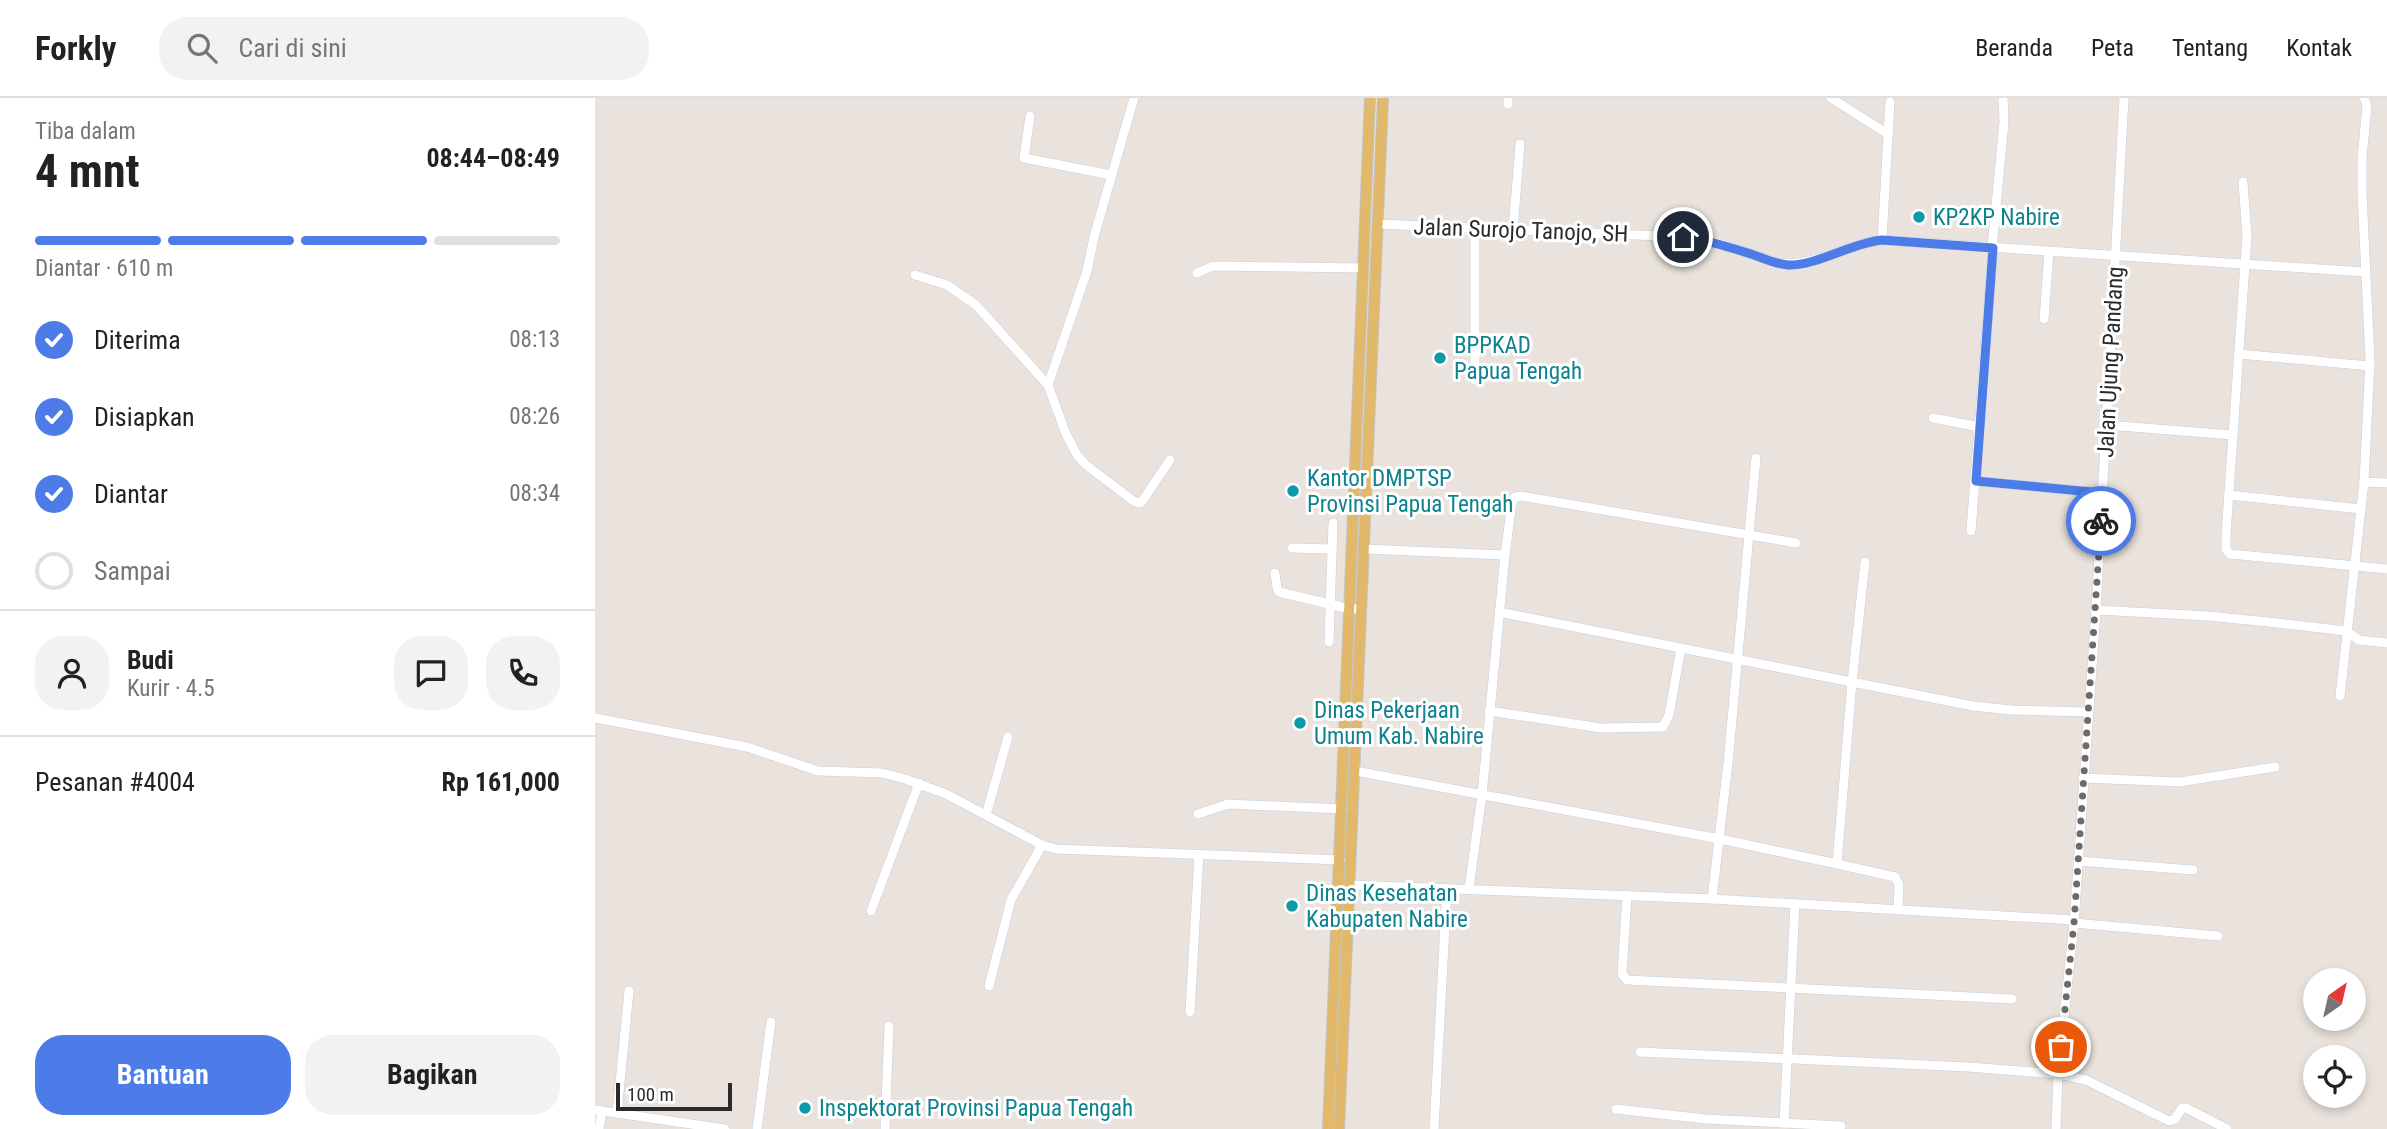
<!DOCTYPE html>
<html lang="id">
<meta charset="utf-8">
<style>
body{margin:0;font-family:"Roboto Condensed",sans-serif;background:#f2f2f2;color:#222;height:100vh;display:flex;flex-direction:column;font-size:26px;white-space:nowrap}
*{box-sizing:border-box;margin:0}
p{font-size:23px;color:#767676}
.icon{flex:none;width:38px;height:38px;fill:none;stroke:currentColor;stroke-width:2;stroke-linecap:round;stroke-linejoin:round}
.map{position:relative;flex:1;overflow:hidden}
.sheet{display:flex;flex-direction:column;background:#fff;width:595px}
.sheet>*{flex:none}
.needle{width:46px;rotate:34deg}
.fabs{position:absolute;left:1708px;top:870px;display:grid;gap:14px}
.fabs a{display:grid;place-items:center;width:63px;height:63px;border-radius:50%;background:#fff;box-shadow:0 4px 10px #0003;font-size:35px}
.scale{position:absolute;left:21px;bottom:18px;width:116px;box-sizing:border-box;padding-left:7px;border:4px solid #2a2a2a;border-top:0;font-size:19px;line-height:24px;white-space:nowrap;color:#2a2a2a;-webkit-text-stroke:5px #fff;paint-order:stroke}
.pin{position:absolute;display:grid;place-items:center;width:60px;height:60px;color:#fff;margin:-30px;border:4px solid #fff;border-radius:50%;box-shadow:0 2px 7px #0007}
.courier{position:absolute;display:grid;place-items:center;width:70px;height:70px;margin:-35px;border:5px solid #4d7ce8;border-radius:50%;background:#fff;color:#222;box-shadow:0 2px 9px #0007}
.headline em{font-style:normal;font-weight:700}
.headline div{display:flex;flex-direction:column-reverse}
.headline{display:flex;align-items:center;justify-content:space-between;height:119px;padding:0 35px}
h1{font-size:46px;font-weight:700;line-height:52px}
.bar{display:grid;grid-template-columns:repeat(4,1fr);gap:10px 7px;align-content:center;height:84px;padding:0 35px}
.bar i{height:9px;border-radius:5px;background:#e0e0e0}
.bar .active{background:#4d7ce8}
.bar p{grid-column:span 4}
.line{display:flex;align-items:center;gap:18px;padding:0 35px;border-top:2px solid #e0e0e0}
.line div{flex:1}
.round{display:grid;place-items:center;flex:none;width:74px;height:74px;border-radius:28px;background:#f2f2f2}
ol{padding:0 35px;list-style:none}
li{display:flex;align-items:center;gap:21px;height:77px}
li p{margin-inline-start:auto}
li .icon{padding:7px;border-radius:50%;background:#4d7ce8;color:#fff;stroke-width:4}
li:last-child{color:#767676}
li i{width:38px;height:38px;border:4px solid #e0e0e0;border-radius:50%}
.action{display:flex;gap:14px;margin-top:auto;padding:14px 35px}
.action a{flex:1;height:80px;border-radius:28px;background:#4d7ce8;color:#fff;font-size:28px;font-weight:700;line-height:80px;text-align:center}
.action a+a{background:#f2f2f2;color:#222}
header{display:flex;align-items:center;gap:42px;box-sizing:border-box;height:98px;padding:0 35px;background:#fff;border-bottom:2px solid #e0e0e0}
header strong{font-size:33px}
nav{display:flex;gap:38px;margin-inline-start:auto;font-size:24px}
.search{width:490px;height:63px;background:#f2f2f2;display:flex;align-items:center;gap:18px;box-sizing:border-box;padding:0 24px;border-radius:28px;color:#767676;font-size:26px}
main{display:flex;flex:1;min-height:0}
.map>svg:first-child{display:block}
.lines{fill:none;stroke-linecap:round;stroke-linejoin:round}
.minor-casing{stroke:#c9cdd6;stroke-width:10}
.major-casing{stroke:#c3c3c3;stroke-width:12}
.minor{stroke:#fff;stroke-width:9}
.major{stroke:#e2b86a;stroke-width:10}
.done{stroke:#6d6b69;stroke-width:7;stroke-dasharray:0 12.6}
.route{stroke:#4d7ce8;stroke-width:9}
.culture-dot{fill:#0f9aa8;stroke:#fff;stroke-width:2.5}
.labels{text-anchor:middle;stroke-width:6;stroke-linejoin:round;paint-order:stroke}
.culture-label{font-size:23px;fill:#0d838f;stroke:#fff;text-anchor:start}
.street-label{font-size:23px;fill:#2a2a2a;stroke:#fff}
</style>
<header>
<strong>Forkly</strong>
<div class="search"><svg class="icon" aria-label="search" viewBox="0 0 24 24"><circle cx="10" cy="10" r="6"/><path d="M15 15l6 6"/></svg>Cari di sini</div>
<nav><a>Beranda</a><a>Peta</a><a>Tentang</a><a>Kontak</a></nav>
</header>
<main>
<section class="sheet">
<div class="headline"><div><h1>4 mnt</h1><p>Tiba dalam</p></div><em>08:44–08:49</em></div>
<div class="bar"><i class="active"></i><i class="active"></i><i class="active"></i><i></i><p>Diantar · 610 m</p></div>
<ol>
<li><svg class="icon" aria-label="check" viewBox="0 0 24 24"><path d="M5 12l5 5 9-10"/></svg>Diterima<p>08:13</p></li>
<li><svg class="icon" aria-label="check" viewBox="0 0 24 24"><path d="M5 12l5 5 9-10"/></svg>Disiapkan<p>08:26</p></li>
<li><svg class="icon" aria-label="check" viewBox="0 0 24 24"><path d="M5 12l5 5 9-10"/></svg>Diantar<p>08:34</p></li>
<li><i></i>Sampai</li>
</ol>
<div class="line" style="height:126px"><a class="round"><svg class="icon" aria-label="person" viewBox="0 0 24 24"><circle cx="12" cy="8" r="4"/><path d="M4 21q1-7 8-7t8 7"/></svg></a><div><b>Budi</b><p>Kurir · 4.5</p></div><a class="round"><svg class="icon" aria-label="chat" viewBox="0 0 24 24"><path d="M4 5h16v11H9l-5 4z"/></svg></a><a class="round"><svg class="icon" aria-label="phone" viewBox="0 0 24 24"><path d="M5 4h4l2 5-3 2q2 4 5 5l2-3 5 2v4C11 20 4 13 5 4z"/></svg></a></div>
<div class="line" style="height:91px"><div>Pesanan #4004</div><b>Rp 161,000</b></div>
<div class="action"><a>Bantuan</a><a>Bagikan</a></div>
</section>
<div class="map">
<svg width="1792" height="1031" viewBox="0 0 1792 1031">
<rect width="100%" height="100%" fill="#eae3dd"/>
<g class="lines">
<g class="minor-casing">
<g id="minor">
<polyline points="539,0 499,139 492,173 453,287 471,336 482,357 491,367 540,404 545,405 548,402 575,362"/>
<polyline points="1236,0 1293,36"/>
<polyline points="913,6 913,0"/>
<polyline points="435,18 429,60 516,77"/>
<path d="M783,126L1088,139L1123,145L1183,165C1219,170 1251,146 1287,142L1770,174"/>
<polyline points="918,132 925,46"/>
<polyline points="1287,142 1295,4"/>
<polyline points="1397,150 1409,24 1408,0"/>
<polyline points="602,175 618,168 768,170"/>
<polyline points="320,177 352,187 381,207 453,287"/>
<polyline points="1449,221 1454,154"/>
<polyline points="1644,256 1775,268"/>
<polyline points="880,282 880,130"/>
<polyline points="1338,320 1385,329"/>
<polyline points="1511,327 1638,337 1631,437 1631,451 1635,456 1792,471"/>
<polyline points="1638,337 1652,138 1648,84"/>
<polyline points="1381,383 1507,395"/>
<polyline points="1769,384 1792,385"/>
<polyline points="1634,397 1766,411"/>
<polyline points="1376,433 1398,150"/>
<polyline points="697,450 737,451"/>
<polyline points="769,451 910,457 917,404 920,399 926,398 1201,445"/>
<polyline points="680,475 682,490 684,494 755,511 767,511"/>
<polyline points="1501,512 1613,518 1673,524 1751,533 1764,542 1792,545"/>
<polyline points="904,514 1378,608 1416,612 1492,614"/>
<polyline points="734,544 738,425"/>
<polyline points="1745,598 1769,384 1771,344 1775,262 1767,95 1767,60 1772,8 1769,0"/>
<polyline points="894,613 1006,630 1068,629 1074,617 1086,550"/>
<polyline points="0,620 152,649 223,673 287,675 310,681 351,696 447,747 461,751 745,762"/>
<polyline points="760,673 1125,741 1242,766 1257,584 1270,464"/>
<polyline points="1488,680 1584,684 1680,669"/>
<polyline points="603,716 633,706 747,711"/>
<polyline points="391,717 413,639"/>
<polyline points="1483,763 1598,772"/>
<polyline points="1242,766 1300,779 1304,787 1303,811"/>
<polyline points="755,787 1117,801 1133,665 1161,360"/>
<polyline points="874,790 887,697 910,457"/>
<polyline points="1032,797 1027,876 1032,882 1417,901"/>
<polyline points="1117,801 1478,822"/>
<polyline points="276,813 324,685"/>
<polyline points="1479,825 1623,838"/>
<polyline points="394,888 416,802 447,747"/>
<polyline points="595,914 604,756"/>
<polyline points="1045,954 1373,969 1463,976 1491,982 1574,1023 1580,1021 1587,1010 1591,1010 1632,1031"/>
<polyline points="1021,1011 1111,1021 1246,1028"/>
<polyline points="0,1012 130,1031"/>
<polyline points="22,1015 34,893"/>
<polyline points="1189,1025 1200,806"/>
<polyline points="4,1031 7,1013"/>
<polyline points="162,1031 176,924"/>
<polyline points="290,1031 294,928"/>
<polyline points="839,1031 852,790"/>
<polyline points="1461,1031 1463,976 1479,825 1501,512 1529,0"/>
</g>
</g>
<g class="major-casing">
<g id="major">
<polyline points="733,1031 775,0"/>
<polyline points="744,1031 788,0"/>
</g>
</g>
<use href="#minor" class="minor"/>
<use href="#major" class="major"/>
</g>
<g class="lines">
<polyline class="done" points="1466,949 1479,825 1506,423"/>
<path class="route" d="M1088,139C1112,142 1134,149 1156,156C1168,160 1180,166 1193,167C1221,168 1256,145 1287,142L1398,150L1381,383L1507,395L1506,423"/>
</g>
<g class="culture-dot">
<circle cx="1324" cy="119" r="7"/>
<circle cx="845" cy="260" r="7"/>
<circle cx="698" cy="393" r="7"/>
<circle cx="705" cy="625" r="7"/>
<circle cx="697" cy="808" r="7"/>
<circle cx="210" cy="1010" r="7"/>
</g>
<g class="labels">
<g class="culture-label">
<text x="1338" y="127">KP2KP Nabire</text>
<text x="859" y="255">BPPKAD<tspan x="859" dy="26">Papua Tengah</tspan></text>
<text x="712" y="388">Kantor DMPTSP<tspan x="712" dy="26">Provinsi Papua Tengah</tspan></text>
<text x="719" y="620">Dinas Pekerjaan<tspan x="719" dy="26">Umum Kab. Nabire</tspan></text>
<text x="711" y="803">Dinas Kesehatan<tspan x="711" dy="26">Kabupaten Nabire</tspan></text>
<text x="224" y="1018">Inspektorat Provinsi Papua Tengah</text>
</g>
<g class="street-label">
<text transform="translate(926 132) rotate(2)" y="8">Jalan Surojo Tanojo, SH</text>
<text transform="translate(1515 264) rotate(-87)" y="8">Jalan Ujung Pandang</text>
</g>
</g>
</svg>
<div class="fabs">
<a><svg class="needle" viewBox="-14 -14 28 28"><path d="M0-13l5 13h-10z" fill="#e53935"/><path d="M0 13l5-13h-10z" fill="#767676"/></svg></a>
<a><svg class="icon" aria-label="locate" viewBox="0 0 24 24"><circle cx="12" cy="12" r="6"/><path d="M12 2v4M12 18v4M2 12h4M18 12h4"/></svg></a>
</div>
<div class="scale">100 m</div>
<div class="pin" style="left:1466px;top:949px;background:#ea580c"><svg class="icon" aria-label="bag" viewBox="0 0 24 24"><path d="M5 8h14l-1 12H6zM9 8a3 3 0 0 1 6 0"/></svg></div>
<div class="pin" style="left:1088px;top:139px;background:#1f2937"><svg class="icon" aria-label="home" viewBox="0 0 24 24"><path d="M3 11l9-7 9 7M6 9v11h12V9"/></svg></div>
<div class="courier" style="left:1506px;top:423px"><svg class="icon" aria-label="bike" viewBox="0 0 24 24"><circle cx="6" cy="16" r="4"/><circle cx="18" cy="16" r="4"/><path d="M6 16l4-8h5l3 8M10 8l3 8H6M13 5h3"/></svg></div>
</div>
</main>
